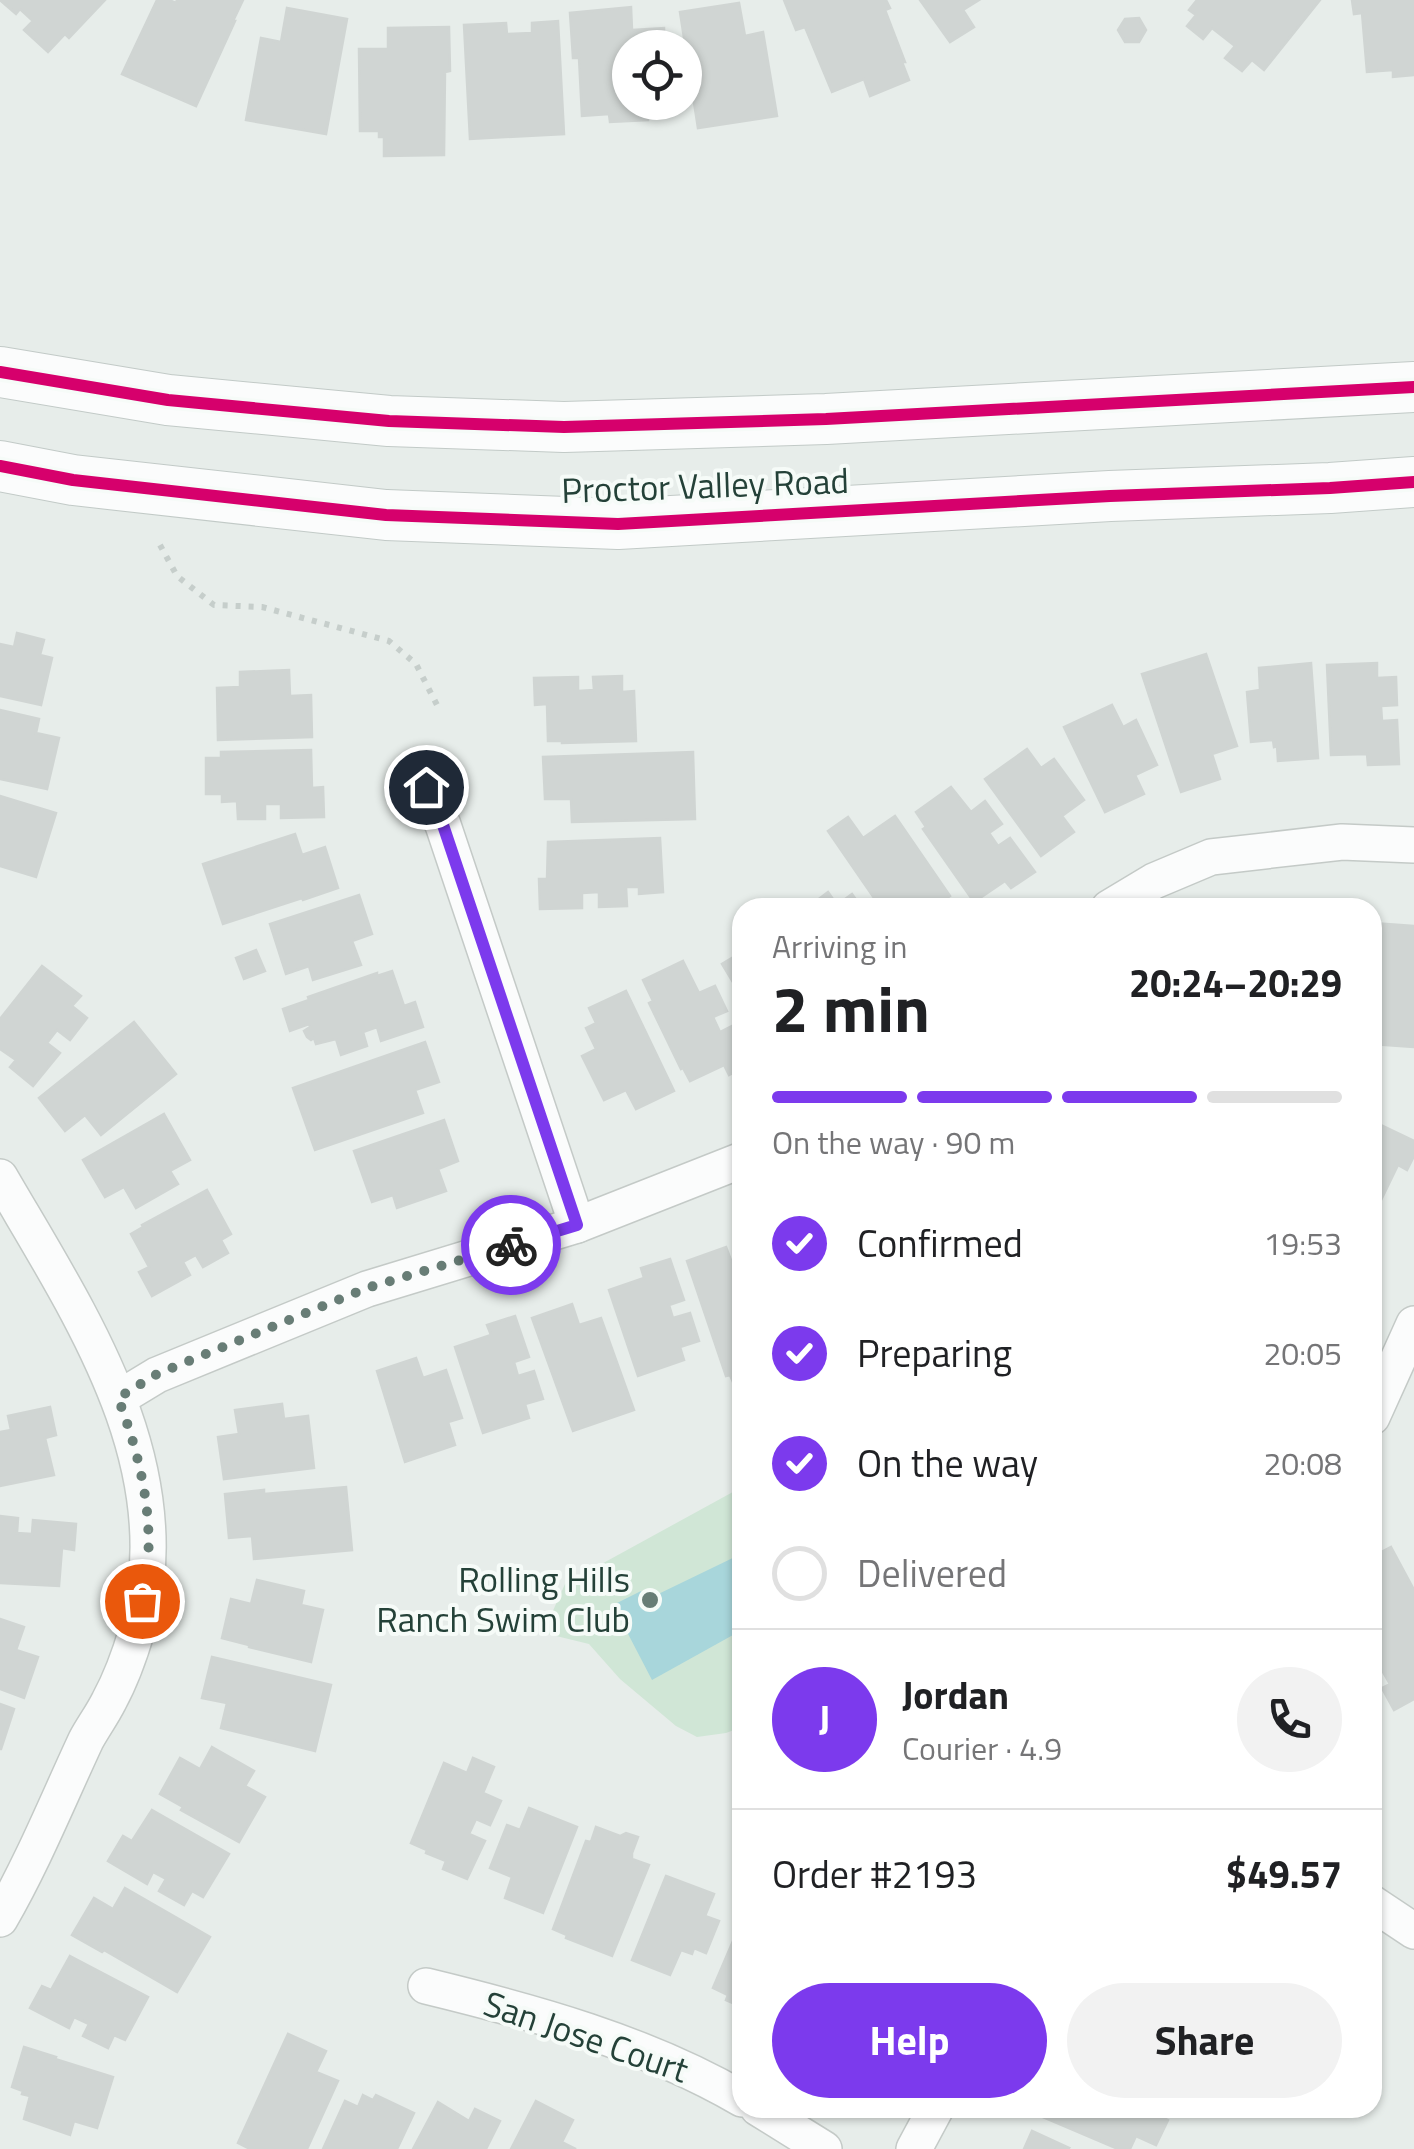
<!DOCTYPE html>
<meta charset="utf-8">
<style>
body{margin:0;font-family:"Titillium Web",sans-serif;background:#f2f2f2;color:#202124;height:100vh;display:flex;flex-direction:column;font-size:38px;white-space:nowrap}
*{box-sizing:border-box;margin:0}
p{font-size:32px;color:#757577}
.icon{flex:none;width:55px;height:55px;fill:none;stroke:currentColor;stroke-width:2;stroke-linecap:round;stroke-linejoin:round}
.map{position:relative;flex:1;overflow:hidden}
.side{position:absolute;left:732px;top:898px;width:650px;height:1220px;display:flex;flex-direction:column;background:#fff;border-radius:30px;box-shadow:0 2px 8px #0004}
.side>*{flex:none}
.buttons{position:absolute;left:612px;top:30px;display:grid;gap:20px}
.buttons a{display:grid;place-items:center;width:90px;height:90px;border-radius:50%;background:#fff;box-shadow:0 2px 8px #0004;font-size:50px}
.pin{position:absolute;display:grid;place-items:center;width:85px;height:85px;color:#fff;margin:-42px;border:5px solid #fff;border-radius:50%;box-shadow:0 2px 10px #0007}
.courier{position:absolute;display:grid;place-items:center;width:100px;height:100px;margin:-50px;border:8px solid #7c3aed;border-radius:50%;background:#fff;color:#222;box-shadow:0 2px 12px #0007}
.head em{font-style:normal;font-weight:700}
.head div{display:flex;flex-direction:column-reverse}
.head{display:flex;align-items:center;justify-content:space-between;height:170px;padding:0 40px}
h1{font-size:65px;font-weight:700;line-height:75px}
.bar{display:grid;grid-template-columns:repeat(4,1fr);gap:15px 10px;align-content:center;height:120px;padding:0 40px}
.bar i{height:12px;border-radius:8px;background:#e0e0e0}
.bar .selected{background:#7c3aed}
.bar p{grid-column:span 4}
.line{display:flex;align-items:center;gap:25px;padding:0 40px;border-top:2px solid #e0e0e0}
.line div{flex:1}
.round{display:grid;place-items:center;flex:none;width:105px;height:105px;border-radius:52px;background:#f2f2f2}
ol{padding:0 40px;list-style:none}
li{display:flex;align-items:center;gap:30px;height:110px}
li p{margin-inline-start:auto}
li .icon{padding:10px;border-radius:50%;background:#7c3aed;color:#fff;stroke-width:4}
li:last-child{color:#757577}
li i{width:55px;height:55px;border:5px solid #e0e0e0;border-radius:50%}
.cta{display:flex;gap:20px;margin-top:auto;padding:20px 40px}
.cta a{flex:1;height:115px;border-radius:60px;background:#7c3aed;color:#fff;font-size:40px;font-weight:700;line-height:115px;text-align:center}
.cta a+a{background:#f2f2f2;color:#202124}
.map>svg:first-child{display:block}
.green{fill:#d0e6d6}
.water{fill:#a8d6db}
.building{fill:#d0d5d3;stroke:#d0d5d3;stroke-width:2.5}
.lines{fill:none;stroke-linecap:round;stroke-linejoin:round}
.minor-casing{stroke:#c4cac7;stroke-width:38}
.secondary-casing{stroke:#c2cac7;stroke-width:52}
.path{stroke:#c6cecb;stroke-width:6;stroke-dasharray:5 8;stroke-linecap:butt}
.minor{stroke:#fbfcfc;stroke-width:35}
.secondary{stroke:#fbfcfc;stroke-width:50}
.cycleway-casing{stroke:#f6fbf8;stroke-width:19}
.cycleway{stroke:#d6006c;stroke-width:12}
.done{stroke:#687d76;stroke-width:10;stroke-dasharray:0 18}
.route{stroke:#7c3aed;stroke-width:12}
.poi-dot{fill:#687d76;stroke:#f6fbf8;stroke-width:4}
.labels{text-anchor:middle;stroke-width:8;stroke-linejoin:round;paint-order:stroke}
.street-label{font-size:35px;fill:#244138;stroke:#f6fbf8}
.poi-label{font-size:35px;fill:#244138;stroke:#f6fbf8;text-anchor:end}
</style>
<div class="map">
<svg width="1414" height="2149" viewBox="0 0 1414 2149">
<rect width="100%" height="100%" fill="#e7edea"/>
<polygon class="green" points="742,1487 742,1727 726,1733 697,1737 676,1726 620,1679 589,1644 548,1634 551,1615 565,1584"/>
<polygon class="water" points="741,1554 742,1630 652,1680 613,1605 641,1591 648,1599"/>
<g class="building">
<polygon points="0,0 105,0 69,38 65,34 48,52 24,30 33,21 20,9 16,14"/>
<polygon points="157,0 169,0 176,3 177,0 243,0 233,21 235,21 196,106 122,74"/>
<polygon points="784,0 886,0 890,8 885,10 905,62 902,62 909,80 870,96 864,79 832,92 805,27 796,30"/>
<polygon points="920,0 979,0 963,10 974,27 950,42"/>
<polygon points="1197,0 1320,0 1264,70 1252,60 1242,71 1225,58 1235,46 1212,28 1203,39 1187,26 1196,15 1189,10"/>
<polygon points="1352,0 1414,0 1414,75 1393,77 1393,70 1367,72 1362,13 1354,14"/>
<polygon points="739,3 745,36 763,32 777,116 698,128 680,12"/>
<polygon points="631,7 632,30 664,28 665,48 630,48 630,102 668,102 669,110 648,111 648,120 610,122 609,114 582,116 579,58 573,58 570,13"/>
<polygon points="287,8 347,19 326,134 246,120 261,38 281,42"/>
<polygon points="1139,18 1146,30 1139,42 1125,42 1118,30 1125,19"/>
<polygon points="558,21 564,134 470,139 464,25 506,23 507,34 532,33 532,23"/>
<polygon points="449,27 450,71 445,72 444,155 384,156 384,137 379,137 379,131 360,131 359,49 388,49 388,28"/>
<polygon points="17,633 44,640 40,655 52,658 41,705 0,696 0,644 14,647"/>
<polygon points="1206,654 1237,746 1212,754 1220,779 1181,792 1142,674"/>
<polygon points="1311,663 1318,758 1278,761 1277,746 1274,747 1273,740 1251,742 1247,692 1260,690 1259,668"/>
<polygon points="1377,663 1377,678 1396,677 1397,705 1381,706 1382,721 1397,720 1399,764 1368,765 1367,754 1331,755 1327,665"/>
<polygon points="289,670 290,696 311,695 312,737 218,740 217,688 240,687 240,672"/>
<polygon points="622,676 622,692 634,691 636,741 562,743 562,741 548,741 547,704 535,705 534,678 578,677 578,691 594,690 593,677"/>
<polygon points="1112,705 1123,727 1136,720 1157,765 1135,775 1144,794 1105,812 1064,727"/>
<polygon points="0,710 39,719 36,733 59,738 47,789 0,779"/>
<polygon points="1027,749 1041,768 1054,759 1084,800 1062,816 1074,832 1041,856 985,779"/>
<polygon points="311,750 312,788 323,787 324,817 281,818 281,804 265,804 265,819 238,819 237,801 222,802 222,794 206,794 206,758 221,758 221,752"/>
<polygon points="693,752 695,819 572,822 571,799 545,799 543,757"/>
<polygon points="951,787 971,812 985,801 1002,824 989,833 998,846 1010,838 1035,872 1011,888 1005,881 974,902 923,829 926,827 916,812"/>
<polygon points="0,796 56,813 36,877 0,866"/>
<polygon points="895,816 950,896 933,908 881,908 828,831 848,817 863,838"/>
<polygon points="295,834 302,855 325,847 338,888 303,900 302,898 223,924 203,864"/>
<polygon points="660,838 663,892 639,894 639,887 626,887 627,906 599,907 599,892 582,893 582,908 540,909 539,879 547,879 548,842"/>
<polygon points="828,892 837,905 852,894 862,908 807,908"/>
<polygon points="359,895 372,934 352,941 361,965 313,980 309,966 286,974 270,924"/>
<polygon points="1373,923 1414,926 1414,1047 1372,1044"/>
<polygon points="256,950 265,971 244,979 236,958"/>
<polygon points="742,952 742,997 722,964"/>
<polygon points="683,961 699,993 715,986 727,1011 713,1017 720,1032 734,1025 742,1043 742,1068 729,1075 724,1065 690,1081 683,1068 681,1069 649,1003 653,1001 643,980"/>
<polygon points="42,966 81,996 72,1006 87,1018 70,1040 57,1030 47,1043 60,1053 33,1086 10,1067 16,1060 0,1049 0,1019"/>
<polygon points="392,971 404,1006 415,1002 423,1027 381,1041 377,1027 363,1032 367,1046 341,1055 336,1039 316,1044 314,1038 311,1040 307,1037 304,1031 310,1027 309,1024 290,1031 283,1009 309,1000 308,997 377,973 377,976"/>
<polygon points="626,991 674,1091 636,1109 626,1090 604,1100 582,1056 596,1049 586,1028 596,1023 589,1008"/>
<polygon points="134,1022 176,1074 101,1135 85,1115 65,1131 39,1098"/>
<polygon points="425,1042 439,1082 415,1090 423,1113 315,1150 293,1088"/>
<polygon points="164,1114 190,1160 170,1171 178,1184 136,1208 124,1187 105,1197 83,1160"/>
<polygon points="444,1120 458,1161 438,1169 446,1191 397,1208 393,1195 372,1202 354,1151"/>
<polygon points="1381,1125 1414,1141 1414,1156 1407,1170 1398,1165 1381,1200 1372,1196 1372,1138 1375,1139"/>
<polygon points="207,1190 231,1234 221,1240 228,1253 203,1267 196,1255 183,1262 190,1275 152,1296 139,1272 149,1267 131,1234 143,1227 142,1225"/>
<polygon points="726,1247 735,1271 742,1268 742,1387 740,1380 733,1382 730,1375 726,1376 687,1261"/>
<polygon points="670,1259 684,1300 669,1305 673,1318 690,1313 699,1341 680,1347 684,1360 638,1376 609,1290 644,1278 641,1268"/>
<polygon points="572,1304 579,1325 601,1318 634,1410 573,1431 532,1318"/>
<polygon points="515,1316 529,1357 514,1362 518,1376 534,1371 543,1399 525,1404 529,1418 483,1433 455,1347 491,1335 487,1325"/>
<polygon points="416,1358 423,1378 446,1370 462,1418 448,1422 455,1445 405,1462 377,1371"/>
<polygon points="282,1404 284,1419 308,1416 314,1468 224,1479 218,1437 239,1434 235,1410"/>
<polygon points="50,1407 56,1435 45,1438 54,1475 0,1486 0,1432 11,1430 8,1416"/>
<polygon points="346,1487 352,1550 254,1559 252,1536 229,1538 225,1494 264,1490 264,1494"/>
<polygon points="0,1516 18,1518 17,1533 32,1534 33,1520 76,1524 74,1550 62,1548 59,1586 0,1583"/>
<polygon points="1391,1547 1414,1590 1414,1699 1394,1710 1382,1688 1390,1684 1372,1653 1372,1557"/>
<polygon points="257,1580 304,1591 301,1605 323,1610 311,1662 249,1647 249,1645 222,1638 231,1599 251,1604"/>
<polygon points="0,1619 24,1627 16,1650 38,1657 24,1698 0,1689"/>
<polygon points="212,1657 331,1685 315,1751 221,1728 227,1703 202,1698"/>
<polygon points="0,1704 14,1709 1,1749 0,1749"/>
<polygon points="212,1747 254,1771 245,1786 265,1797 239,1842 181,1810 183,1807 160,1794 180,1758 200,1769"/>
<polygon points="473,1758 494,1767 483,1793 501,1801 490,1825 476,1819 469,1834 485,1841 467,1879 443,1869 446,1861 426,1853 427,1850 411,1843 444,1763 467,1773"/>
<polygon points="529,1808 577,1827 543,1913 505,1898 512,1877 490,1868 507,1825 520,1830"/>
<polygon points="152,1810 229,1854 203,1897 192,1891 184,1905 159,1891 166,1879 153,1872 147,1884 108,1861 123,1836 132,1841"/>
<polygon points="596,1827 620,1836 626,1833 638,1837 632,1853 632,1859 649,1865 612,1956 566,1938 567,1935 553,1929 586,1841 591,1842"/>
<polygon points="666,1876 714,1894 705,1916 719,1921 706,1953 694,1948 692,1954 681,1950 670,1975 632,1960"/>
<polygon points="125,1888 210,1937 177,1992 104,1950 102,1952 72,1935 94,1898 113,1909"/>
<polygon points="742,1920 742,2007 726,2000 728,1995 713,1988"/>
<polygon points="70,1956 148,1997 125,2040 114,2035 108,2048 83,2036 89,2024 74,2017 69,2028 30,2008 42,1986 51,1990"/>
<polygon points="288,2034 326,2051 316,2072 338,2081 307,2149 250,2149 238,2143"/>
<polygon points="24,2047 56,2057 55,2059 113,2077 97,2128 74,2121 70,2135 24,2119 30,2096 22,2094 23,2091 12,2087"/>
<polygon points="363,2095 373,2100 376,2095 414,2113 397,2149 323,2149 345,2101 358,2107"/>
<polygon points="536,2101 573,2120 562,2142 576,2149 511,2149"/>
<polygon points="438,2102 469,2121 475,2109 500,2121 486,2149 413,2149"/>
<polygon points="1047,2108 1149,2108 1148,2111 1168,2120 1156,2145 1136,2136 1130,2149 1118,2149 1043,2117"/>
<polygon points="1032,2131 1069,2148 1068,2149 1024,2149"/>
</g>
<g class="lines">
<g class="minor-casing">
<g id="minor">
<polyline points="426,787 443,825 577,1225"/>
<polyline points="1109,908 1154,881 1211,857 1342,842 1414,845"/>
<path d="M0,1177C79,1313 183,1464 137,1630C130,1654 121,1679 109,1701C102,1715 93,1727 86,1740C58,1800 33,1862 0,1919"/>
<polyline points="119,1398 157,1375 367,1289 577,1225 742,1160"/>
<polyline points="1372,1417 1414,1324"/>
<polyline points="1372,1903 1414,1931"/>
<path d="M426,1986C533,2012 646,2043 742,2099"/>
<polyline points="758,2108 824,2149"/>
<polyline points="914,2149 936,2108"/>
</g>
</g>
<g class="secondary-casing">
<g id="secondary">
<polyline points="0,372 168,400 389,421 564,427 826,419 1414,387"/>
<polyline points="0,466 73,480 386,515 618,524 1110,496 1330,488 1414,482"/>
</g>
</g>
<polyline class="path" points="160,545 177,576 214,605 262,607 389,641 416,664 437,705"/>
<use href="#minor" class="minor"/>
<use href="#secondary" class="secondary"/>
<g class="cycleway-casing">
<g id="cycleway">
<polyline points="0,372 168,400 389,421 564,427 826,419 1414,387"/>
<polyline points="0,466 73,480 386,515 618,524 1110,496 1330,488 1414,482"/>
</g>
</g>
<use href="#cycleway" class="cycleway"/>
</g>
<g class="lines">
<path class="done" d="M142,1601C158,1533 143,1463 118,1398L157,1374L367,1288L511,1245"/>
<polyline class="route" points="426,787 443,825 577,1225 511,1245"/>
</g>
<circle class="poi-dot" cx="650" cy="1600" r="10"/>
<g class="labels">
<g class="street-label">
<text transform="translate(705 486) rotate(-2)" y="12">Proctor Valley Road</text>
<text transform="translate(586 2037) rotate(19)" y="12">San Jose Court</text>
</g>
<g class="poi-label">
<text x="630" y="1592">Rolling Hills<tspan x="630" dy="40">Ranch Swim Club</tspan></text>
</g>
</g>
</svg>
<div class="buttons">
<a><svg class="icon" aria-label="locate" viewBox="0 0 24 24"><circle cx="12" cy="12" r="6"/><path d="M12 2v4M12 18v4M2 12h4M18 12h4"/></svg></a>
</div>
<div class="pin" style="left:142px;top:1601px;background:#ea580c"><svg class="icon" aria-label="bag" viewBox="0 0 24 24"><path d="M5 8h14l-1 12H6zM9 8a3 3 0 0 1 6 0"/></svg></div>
<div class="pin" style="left:426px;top:787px;background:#1f2937"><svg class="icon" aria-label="home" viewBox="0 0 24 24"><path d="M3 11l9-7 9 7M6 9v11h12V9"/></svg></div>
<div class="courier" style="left:511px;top:1245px"><svg class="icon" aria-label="bike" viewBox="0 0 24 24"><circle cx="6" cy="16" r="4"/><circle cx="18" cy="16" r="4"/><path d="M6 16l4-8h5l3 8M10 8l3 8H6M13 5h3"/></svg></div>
<section class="side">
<div class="head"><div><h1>2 min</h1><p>Arriving in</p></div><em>20:24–20:29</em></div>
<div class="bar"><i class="selected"></i><i class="selected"></i><i class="selected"></i><i></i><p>On the way · 90 m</p></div>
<ol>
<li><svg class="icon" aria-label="check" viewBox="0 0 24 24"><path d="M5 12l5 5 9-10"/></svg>Confirmed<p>19:53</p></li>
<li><svg class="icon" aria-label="check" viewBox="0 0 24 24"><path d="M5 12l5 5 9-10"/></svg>Preparing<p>20:05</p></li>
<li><svg class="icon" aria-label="check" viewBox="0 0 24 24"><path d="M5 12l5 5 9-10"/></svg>On the way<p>20:08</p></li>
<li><i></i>Delivered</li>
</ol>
<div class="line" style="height:180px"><b class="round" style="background:#7c3aed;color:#fff">J</b><div><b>Jordan</b><p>Courier · 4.9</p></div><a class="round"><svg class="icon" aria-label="phone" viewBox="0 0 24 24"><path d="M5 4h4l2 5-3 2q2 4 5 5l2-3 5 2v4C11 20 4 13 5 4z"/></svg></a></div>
<div class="line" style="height:130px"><div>Order #2193</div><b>$49.57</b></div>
<div class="cta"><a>Help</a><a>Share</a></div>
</section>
</div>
